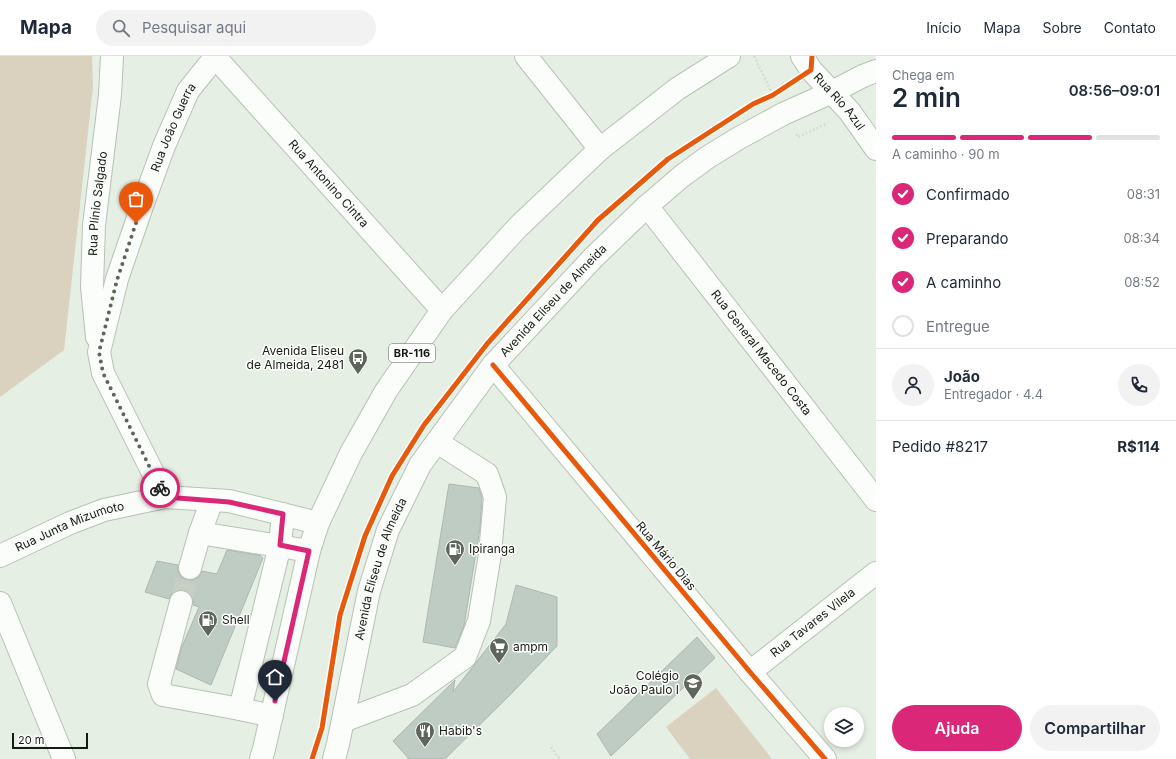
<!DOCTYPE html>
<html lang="pt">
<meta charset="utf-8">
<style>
body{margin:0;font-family:Inter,sans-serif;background:#f2f2f3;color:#1f2937;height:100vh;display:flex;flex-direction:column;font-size:15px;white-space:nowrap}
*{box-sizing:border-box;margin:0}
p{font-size:13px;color:#747a83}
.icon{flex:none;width:22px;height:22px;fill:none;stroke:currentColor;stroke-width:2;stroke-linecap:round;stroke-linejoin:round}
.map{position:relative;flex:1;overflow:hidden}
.panel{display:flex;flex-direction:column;background:#fff;width:300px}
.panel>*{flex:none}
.buttons{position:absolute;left:824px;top:651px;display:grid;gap:8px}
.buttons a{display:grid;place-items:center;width:40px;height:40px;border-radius:50%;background:#fff;box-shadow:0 2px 6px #0003;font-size:20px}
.scale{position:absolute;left:12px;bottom:10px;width:76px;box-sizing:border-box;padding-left:4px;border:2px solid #151b12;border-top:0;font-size:11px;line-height:14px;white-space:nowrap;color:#151b12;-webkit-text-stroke:3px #fff;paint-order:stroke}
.pin{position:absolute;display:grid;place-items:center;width:34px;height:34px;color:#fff;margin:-41px -17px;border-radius:50% 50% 50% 0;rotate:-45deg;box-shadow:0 0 4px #0007}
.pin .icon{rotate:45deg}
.courier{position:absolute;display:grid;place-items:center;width:40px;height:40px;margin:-20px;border:3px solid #db2777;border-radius:50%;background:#fff;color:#222;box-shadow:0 1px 5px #0007}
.summary em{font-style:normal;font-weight:600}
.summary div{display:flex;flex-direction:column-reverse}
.summary{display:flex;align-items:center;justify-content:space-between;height:68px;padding:0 16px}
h1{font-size:26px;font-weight:600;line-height:30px}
.bar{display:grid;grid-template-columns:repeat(4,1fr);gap:6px 4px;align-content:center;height:48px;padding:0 16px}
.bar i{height:5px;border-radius:3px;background:#e0e1e3}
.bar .on{background:#db2777}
.bar p{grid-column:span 4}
.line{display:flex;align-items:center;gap:10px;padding:0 16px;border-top:1px solid #e0e1e3}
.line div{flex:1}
.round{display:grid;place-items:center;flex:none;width:42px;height:42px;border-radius:21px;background:#f2f2f3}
ol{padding:0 16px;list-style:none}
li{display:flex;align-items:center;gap:12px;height:44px}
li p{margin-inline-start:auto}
li .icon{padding:4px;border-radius:50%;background:#db2777;color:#fff;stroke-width:4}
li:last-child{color:#747a83}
li i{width:22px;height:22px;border:2px solid #e0e1e3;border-radius:50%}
.primary-button{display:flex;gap:8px;margin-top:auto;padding:8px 16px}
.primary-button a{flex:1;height:46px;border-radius:24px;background:#db2777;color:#fff;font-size:16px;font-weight:600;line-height:46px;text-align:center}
.primary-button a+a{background:#f2f2f3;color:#1f2937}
header{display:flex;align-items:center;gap:24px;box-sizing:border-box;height:56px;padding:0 20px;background:#fff;border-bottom:1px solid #e0e1e3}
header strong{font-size:19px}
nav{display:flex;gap:22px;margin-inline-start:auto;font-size:14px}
.search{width:280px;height:36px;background:#f2f2f3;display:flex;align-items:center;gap:10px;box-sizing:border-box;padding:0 14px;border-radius:22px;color:#747a83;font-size:15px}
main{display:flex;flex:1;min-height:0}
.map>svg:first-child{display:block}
.green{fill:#dad1be}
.building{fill:#beccc4;stroke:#adb7b0}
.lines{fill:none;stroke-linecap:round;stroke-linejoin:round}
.minor-tunnel{stroke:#c7cfc4;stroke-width:22;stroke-dasharray:22 11;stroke-linecap:butt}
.minor-casing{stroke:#b8c0b5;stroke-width:24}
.major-casing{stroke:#b8c0b5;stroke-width:24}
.path{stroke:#d7dad6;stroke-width:2.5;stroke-dasharray:2 2;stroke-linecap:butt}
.minor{stroke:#fbfdfb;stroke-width:22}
.major{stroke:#fbfdfb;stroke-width:22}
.cycleway-casing{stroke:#fff;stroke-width:8}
.cycleway{stroke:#e8590c;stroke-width:5}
.done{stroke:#5e655b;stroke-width:4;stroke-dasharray:0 7.2}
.route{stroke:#db2777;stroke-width:5}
.labels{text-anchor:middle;stroke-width:3;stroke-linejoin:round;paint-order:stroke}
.shield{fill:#fff;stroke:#5b5f59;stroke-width:1}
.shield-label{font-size:11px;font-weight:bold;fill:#151b12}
.street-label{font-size:12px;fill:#151b12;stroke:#fff}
.poi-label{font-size:12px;fill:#151b12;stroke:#fff;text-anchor:start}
</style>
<header>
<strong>Mapa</strong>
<div class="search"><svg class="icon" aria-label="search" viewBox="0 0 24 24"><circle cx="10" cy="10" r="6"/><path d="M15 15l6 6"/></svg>Pesquisar aqui</div>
<nav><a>Início</a><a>Mapa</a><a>Sobre</a><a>Contato</a></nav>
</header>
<main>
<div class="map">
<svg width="876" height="703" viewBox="0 0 876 703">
<rect width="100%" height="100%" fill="#e6efe3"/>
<g class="green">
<polygon points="0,0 92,0 93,31 64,294 0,341"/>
<polygon points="716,632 772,703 690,703 666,671"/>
</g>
<g class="building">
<polygon points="449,428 479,432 482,443 480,472 464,570 455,592 423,586"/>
<polygon points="227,494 259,499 263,502 211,629 176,613 181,593 199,551 193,549 193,543 190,537 185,534 178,534 172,537 169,543 145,536 157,505 178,509 178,515 181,521 187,524 193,524 199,521 202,515 217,518"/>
<polygon points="516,529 557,541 557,590 511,638 445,703 409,703 393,685 455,624 453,636 506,568"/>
<polygon points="697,581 715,602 611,700 597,678"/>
</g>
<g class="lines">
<polyline class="minor-tunnel" points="181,546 190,512"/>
<g class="minor-casing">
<g id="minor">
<polyline points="526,0 600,93"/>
<path id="s1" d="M802,0L811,14L850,56L876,93"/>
<path id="s2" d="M215,1L442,254"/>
<path id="s3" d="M647,150L876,444"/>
<path id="s4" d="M97,281L92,231L94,169L110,39L112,0"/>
<polyline points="493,309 750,616 825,703"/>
<path id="s5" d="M165,441L103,317L99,296L117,223L141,153L164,90L188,35L216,0"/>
<polyline points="200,477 309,495"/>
<path id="s6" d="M0,500L70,467L104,454L165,441L229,445L318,467"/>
<polyline points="190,512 200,477 212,444"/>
<polyline points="181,546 159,628 163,639 240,653 272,660"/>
<polyline points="0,547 64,703"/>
<path id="s7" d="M750,616L876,517"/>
<polyline points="240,653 280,489 283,458"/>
<polyline points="343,665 412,639 465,601 479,565 490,498 495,441 487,418 437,386"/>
</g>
</g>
<g class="major-casing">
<g id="major">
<polyline points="261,703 264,693 309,495 318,467 351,397 386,335 442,254 518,171 600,93 677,33 729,0"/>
<path id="s8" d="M334,703L338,688L369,535L388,474L420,409L493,309L593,202L647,150L682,120L708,101L739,82L783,58L832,36L863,20L876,15"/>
</g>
</g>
<g class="path">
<polyline points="754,0 772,37"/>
<polyline points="796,78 798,81 828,67"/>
<polyline points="551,691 560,703"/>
</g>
<use href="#minor" class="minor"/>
<use href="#major" class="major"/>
<g class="cycleway-casing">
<g id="cycleway">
<polyline points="493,309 750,616 825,703"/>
<polyline points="312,703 322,672 340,559 365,480 392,420 424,369 487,288 598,164 668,103 753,48 773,39 811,14 812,0"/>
</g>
</g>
<use href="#cycleway" class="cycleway"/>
</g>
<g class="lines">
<polyline class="done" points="136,167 117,224 99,296 103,317 160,432"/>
<polyline class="route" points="160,432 165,441 229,446 283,458 280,489 309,495 275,645"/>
</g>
<defs>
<g id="bus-pin" transform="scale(1)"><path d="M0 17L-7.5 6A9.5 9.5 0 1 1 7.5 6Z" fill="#5e655b" stroke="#fff"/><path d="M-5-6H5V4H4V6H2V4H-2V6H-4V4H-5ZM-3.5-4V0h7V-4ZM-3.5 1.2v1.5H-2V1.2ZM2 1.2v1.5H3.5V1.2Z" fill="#fff"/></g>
<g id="fuel-pin" transform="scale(1)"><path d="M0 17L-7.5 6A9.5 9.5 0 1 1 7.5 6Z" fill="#5e655b" stroke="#fff"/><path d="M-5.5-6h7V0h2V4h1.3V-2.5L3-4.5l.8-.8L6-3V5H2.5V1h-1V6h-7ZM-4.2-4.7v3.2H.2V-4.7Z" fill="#fff"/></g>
<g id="supermarket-pin" transform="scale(1)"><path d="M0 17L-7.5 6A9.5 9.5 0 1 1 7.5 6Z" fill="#5e655b" stroke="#fff"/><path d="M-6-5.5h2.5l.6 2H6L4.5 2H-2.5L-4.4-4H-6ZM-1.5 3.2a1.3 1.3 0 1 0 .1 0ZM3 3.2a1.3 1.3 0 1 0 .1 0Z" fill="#fff"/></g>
<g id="school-pin" transform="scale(1)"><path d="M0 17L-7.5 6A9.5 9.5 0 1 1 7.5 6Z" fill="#5e655b" stroke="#fff"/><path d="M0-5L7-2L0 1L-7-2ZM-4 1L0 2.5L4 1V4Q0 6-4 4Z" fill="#fff"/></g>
<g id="restaurant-pin" transform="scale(1)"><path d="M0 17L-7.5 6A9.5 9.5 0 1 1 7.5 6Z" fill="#5e655b" stroke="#fff"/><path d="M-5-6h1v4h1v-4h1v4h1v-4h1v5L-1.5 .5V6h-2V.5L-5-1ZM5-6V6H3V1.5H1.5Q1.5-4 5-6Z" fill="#fff"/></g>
</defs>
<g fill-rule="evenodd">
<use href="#bus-pin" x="358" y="302"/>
<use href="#fuel-pin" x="455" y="493"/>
<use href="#fuel-pin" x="208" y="564"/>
<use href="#supermarket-pin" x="499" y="591"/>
<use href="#school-pin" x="693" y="627"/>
<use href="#restaurant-pin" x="425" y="675"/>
</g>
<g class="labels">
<rect class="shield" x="389" y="288" width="46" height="18" rx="3"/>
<g class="shield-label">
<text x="412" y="301">BR-116</text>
</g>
<g class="street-label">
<text dy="4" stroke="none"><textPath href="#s1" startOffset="59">Rua Rio Azul</textPath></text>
<text dy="4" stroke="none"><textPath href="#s5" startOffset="397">Rua João Guerra</textPath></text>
<text dy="4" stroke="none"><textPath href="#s2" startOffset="170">Rua Antonino Cintra</textPath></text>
<text dy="4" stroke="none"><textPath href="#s4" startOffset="134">Rua Plínio Salgado</textPath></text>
<text dy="4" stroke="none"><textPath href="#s8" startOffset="520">Avenida Eliseu de Almeida</textPath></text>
<text dy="4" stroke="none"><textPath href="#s3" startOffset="186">Rua General Macedo Costa</textPath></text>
<text dy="4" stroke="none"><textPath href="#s6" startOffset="76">Rua Junta Mizumoto</textPath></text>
<text transform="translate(666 500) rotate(50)" y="4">Rua Mário Dias</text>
<text dy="4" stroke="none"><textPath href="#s8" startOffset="196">Avenida Eliseu de Almeida</textPath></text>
<text dy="4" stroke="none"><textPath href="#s7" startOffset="80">Rua Tavares Vilela</textPath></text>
</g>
<g class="poi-label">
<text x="344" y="299" text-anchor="end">Avenida Eliseu<tspan x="344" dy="14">de Almeida, 2481</tspan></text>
<text x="469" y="497">Ipiranga</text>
<text x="222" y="568">Shell</text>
<text x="513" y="595">ampm</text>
<text x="679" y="624" text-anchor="end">Colégio<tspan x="679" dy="14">João Paulo I</tspan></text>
<text x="439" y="679">Habib's</text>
</g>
</g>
</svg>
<div class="buttons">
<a><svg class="icon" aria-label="layers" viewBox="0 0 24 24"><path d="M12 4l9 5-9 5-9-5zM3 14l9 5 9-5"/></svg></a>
</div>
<div class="scale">20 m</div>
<div class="pin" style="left:136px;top:167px;background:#ea580c"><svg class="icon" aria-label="bag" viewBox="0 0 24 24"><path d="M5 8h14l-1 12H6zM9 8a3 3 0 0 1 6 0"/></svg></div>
<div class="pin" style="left:275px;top:645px;background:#1f2937"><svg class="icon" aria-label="home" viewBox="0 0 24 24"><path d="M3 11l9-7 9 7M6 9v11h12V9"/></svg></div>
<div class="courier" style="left:160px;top:432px"><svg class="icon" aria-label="bike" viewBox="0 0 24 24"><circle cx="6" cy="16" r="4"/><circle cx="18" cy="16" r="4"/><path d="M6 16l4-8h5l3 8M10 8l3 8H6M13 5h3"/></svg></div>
</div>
<section class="panel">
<div class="summary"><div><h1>2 min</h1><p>Chega em</p></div><em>08:56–09:01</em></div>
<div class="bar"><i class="on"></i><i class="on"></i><i class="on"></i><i></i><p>A caminho · 90 m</p></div>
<ol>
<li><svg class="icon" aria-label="check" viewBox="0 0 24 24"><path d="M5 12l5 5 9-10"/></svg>Confirmado<p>08:31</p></li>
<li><svg class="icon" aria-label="check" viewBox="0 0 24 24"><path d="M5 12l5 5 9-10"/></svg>Preparando<p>08:34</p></li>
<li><svg class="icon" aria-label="check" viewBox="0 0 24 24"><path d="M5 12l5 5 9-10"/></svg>A caminho<p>08:52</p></li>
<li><i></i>Entregue</li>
</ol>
<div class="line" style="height:72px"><a class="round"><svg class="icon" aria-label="person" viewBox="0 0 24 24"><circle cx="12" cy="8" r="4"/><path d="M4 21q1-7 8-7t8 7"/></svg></a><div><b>João</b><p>Entregador · 4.4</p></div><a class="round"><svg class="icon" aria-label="phone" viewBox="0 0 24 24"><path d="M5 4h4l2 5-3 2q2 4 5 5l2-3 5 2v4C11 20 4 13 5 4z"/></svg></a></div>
<div class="line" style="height:52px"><div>Pedido #8217</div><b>R$114</b></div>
<div class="primary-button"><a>Ajuda</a><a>Compartilhar</a></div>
</section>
</main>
